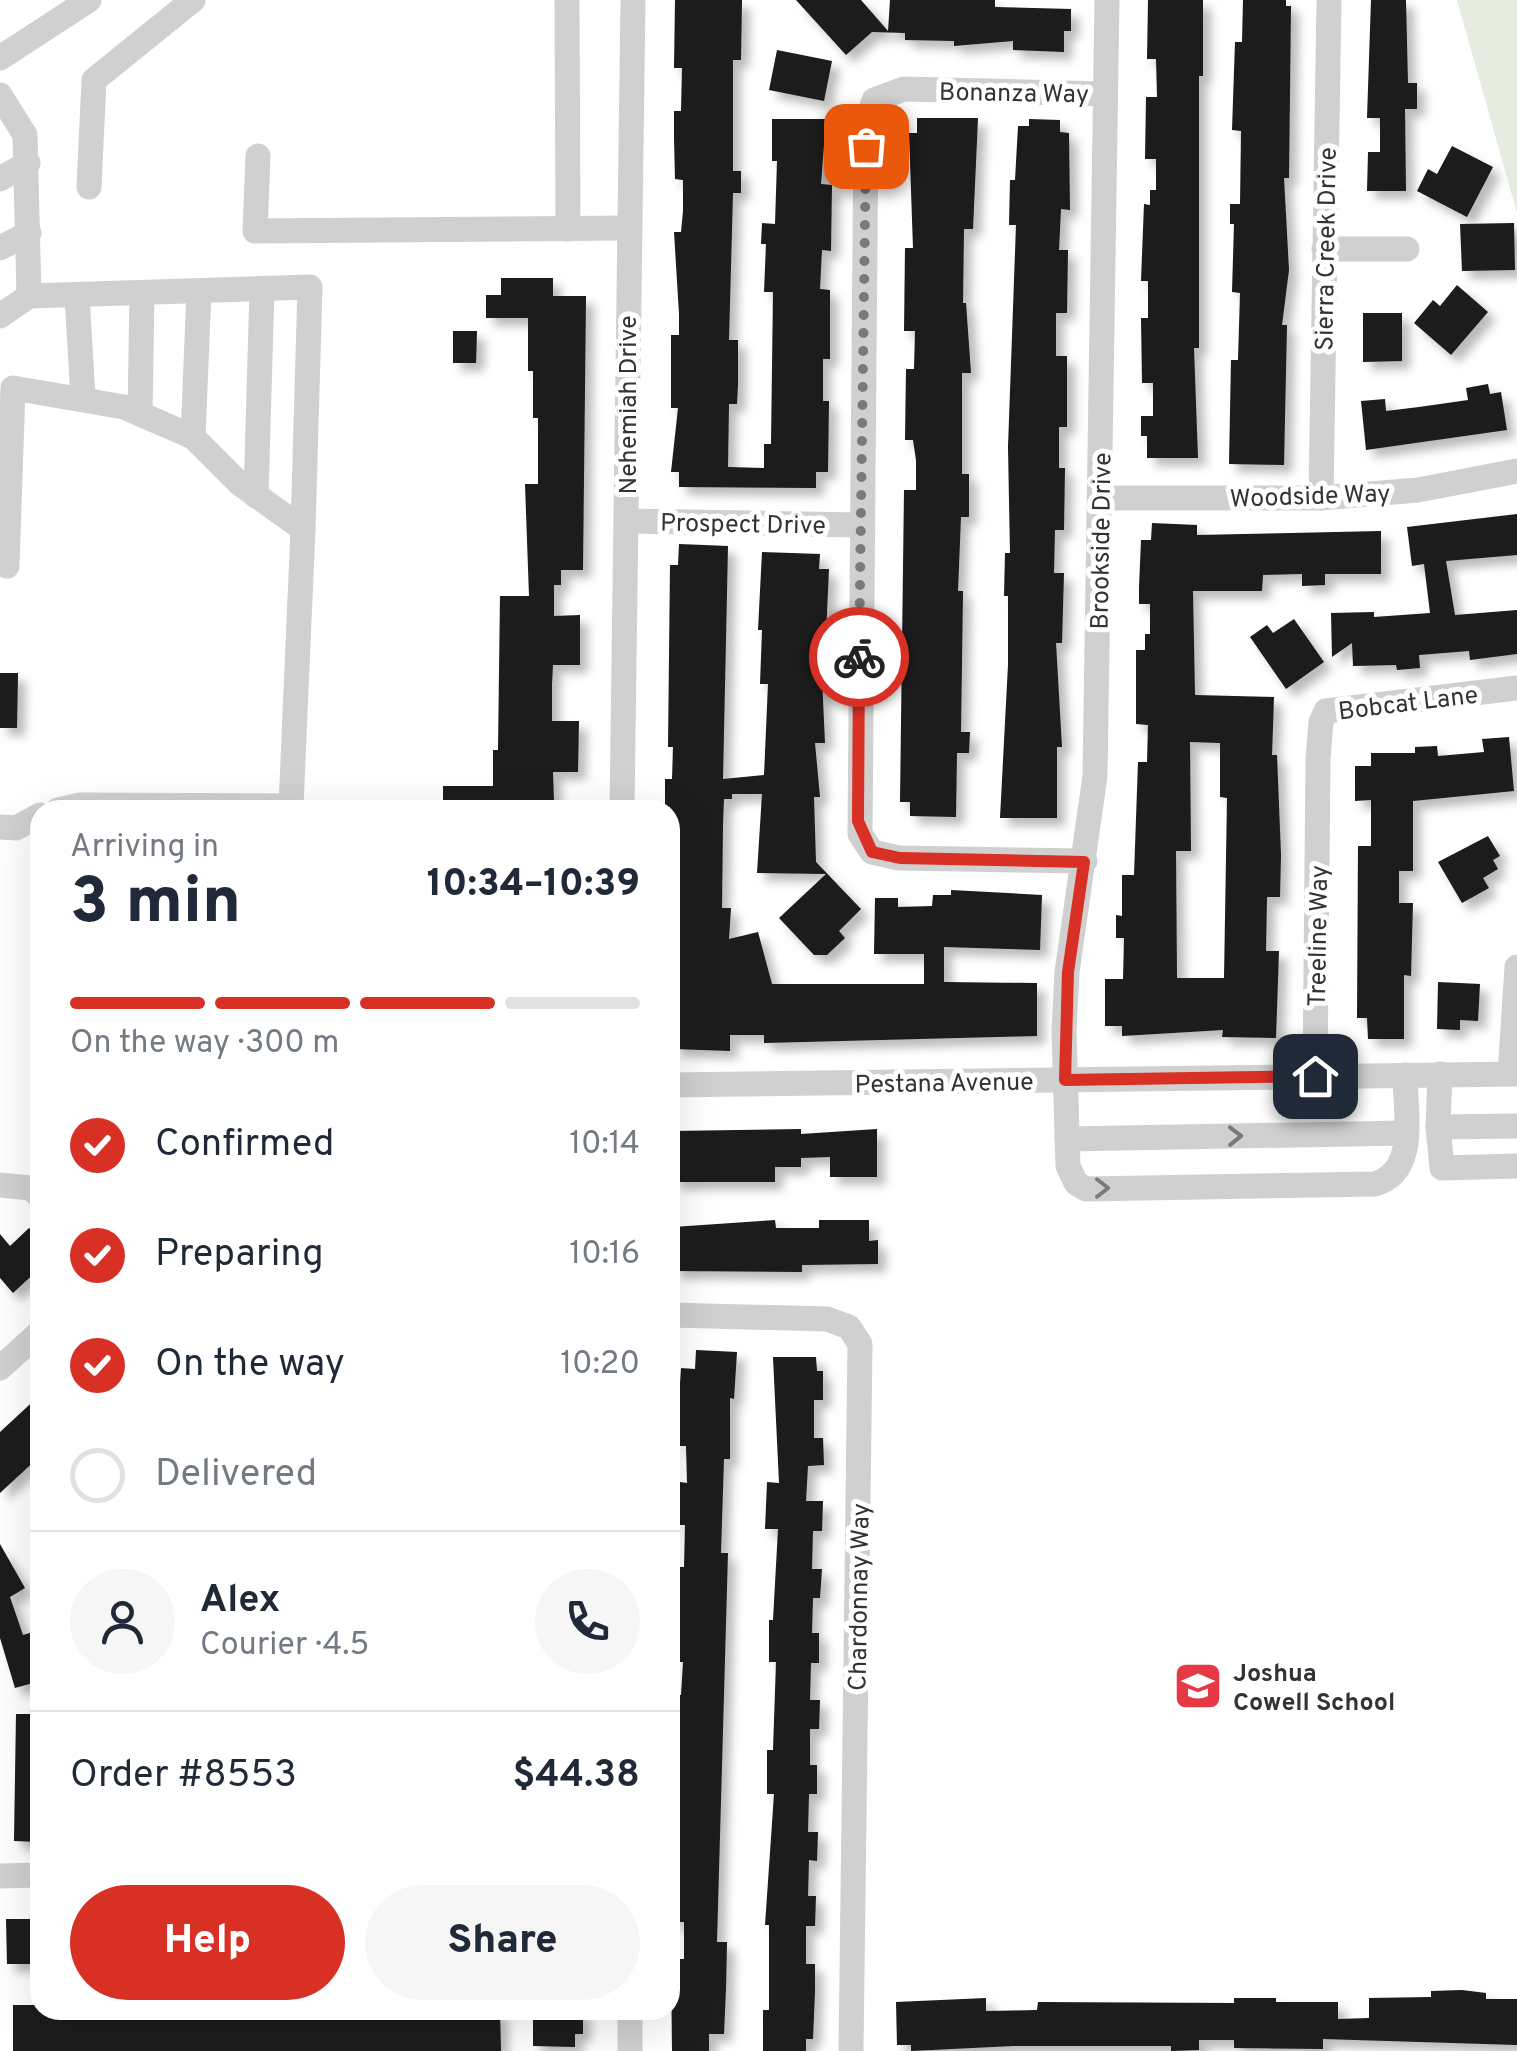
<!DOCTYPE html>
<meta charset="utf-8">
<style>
body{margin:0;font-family:Overpass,sans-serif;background:#f6f6f7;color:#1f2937;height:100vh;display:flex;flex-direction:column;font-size:38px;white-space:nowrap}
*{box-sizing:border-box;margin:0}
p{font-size:32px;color:#747a83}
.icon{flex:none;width:55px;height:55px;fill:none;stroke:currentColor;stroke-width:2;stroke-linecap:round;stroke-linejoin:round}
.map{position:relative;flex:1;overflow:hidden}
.side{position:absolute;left:30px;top:800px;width:650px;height:1220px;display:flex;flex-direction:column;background:#fff;border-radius:30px;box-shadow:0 10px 40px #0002}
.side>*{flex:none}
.pin{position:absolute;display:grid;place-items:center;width:85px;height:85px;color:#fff;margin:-42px;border-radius:20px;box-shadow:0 5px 15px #0006}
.courier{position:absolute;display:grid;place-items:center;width:100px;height:100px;margin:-50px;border:8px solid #d93025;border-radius:50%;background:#fff;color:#222;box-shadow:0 2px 12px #0007}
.head em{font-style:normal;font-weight:800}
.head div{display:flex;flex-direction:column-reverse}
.head{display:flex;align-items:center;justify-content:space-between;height:170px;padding:0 40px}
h1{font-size:65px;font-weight:800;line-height:75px}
.bar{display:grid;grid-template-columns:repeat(4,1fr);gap:15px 10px;align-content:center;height:120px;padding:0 40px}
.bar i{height:12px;border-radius:8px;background:#e0e1e3}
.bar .on{background:#d93025}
.bar p{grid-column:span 4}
.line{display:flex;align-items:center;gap:25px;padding:0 40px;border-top:2px solid #e0e1e3}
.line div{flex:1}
.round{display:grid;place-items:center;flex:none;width:105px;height:105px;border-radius:52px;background:#f6f6f7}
ol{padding:0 40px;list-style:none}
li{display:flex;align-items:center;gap:30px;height:110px}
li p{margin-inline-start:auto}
li .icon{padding:10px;border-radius:50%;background:#d93025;color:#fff;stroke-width:4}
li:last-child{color:#747a83}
li i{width:55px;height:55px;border:5px solid #e0e1e3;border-radius:50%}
.primary-button{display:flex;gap:20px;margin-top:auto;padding:20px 40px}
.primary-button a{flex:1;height:115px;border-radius:60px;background:#d93025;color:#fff;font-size:40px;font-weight:800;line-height:115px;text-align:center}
.primary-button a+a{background:#f6f6f7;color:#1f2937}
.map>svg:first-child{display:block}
.green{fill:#e6ecdf}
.building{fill:#1a1a1a;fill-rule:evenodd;filter:url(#shadow)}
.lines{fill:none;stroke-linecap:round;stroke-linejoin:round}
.minor{stroke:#d0d0d0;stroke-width:25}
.oneway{stroke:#7a7a7a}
.done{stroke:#7a7a7a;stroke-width:10;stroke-dasharray:0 18}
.route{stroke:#d93025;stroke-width:12}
.labels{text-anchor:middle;stroke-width:10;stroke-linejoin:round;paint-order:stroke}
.street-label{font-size:25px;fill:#333;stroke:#fff}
.poi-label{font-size:25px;font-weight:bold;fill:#333;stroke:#fff;text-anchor:start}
</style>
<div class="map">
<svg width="1517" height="2051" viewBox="0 0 1517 2051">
<defs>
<filter id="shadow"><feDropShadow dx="8" dy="8" stdDeviation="5" flood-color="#0004"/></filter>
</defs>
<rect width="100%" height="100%" fill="#fff"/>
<polygon class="green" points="1457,0 1517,0 1517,213"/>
<g class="building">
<polygon points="675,0 742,0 741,60 733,60 733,171 741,171 741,193 733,193 729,340 738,340 738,384 737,404 729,404 728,467 764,468 764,444 771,444 773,292 764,292 766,244 761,244 762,223 775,224 777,161 772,161 772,119 826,119 821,184 832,185 831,251 822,250 820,289 830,290 830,359 823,359 823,401 829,401 828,472 816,472 816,488 679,487 679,472 671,472 678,408 671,408 671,335 679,335 679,314 674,232 681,232 683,211 683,180 675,179 674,139 674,111 681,111 682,68 674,68"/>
<polygon points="796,0 861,0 888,31 890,0 995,0 995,7 1071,9 1071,31 1064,31 1064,52 1013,50 1013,41 954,46 954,41 905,40 905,33 872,32 846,55"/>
<polygon points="1148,0 1203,0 1203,76 1199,76 1199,348 1194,348 1198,458 1147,458 1147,436 1141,436 1141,416 1153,416 1153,383 1142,383 1141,318 1148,318 1148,281 1141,281 1144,204 1150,205 1150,190 1156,190 1156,159 1145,159 1146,97 1157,97 1156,59 1147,59"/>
<polygon points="1243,0 1286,0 1286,6 1291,6 1289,178 1284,178 1289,270 1282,325 1287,325 1284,465 1229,464 1231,360 1238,360 1240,293 1232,292 1234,224 1230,224 1230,204 1240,204 1241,131 1232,130 1235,42 1242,42"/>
<polygon points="1371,0 1406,0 1408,83 1417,83 1417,109 1405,109 1406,191 1367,191 1368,152 1380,152 1380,118 1367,118"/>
<polygon points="777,50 832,61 824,101 769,90"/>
<polygon points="917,118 978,118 973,229 964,229 963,303 966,303 971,373 962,373 962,474 969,474 969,517 961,517 958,591 963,591 961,732 970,732 969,753 957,753 956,817 910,816 910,802 900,802 904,490 916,490 916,460 913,440 905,440 906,369 914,369 915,331 904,331 905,248 913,248 909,133 917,133"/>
<polygon points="1029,119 1060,120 1060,132 1069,133 1070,210 1061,209 1059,250 1068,250 1067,313 1056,313 1056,356 1067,356 1067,427 1059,427 1059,468 1065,468 1064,530 1055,530 1054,573 1064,573 1062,643 1056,643 1062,747 1057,747 1057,818 1000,818 1008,665 1008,596 1004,596 1005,553 1010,553 1008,447 1016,225 1009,225 1010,180 1015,180 1018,126 1029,126"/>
<polygon points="1452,146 1493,167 1467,217 1417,191 1428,169 1437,174"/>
<polygon points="1514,223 1515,270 1462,271 1460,224"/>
<polygon points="501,278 553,278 553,296 586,296 583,570 561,570 561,585 554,585 554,616 580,615 580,665 553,665 552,684 552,721 579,721 578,772 553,772 554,802 473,803 474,809 443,809 443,786 493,786 493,750 498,750 500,596 529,596 525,484 538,484 538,418 533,418 533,371 528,371 528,318 486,318 486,295 501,295"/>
<polygon points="1457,285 1488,312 1451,355 1414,323 1433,300 1440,306"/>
<polygon points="1363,313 1402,313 1402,361 1363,362"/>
<polygon points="453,331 477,331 476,363 453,363"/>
<polygon points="1488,384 1490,394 1501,392 1507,430 1366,450 1361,401 1385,399 1386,411 1419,407 1468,400 1466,388"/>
<polygon points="1517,514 1517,555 1446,561 1455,615 1517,610 1517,654 1470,660 1469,651 1419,655 1420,668 1397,670 1396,665 1353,666 1352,643 1332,657 1331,613 1374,612 1374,617 1430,613 1424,564 1412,566 1407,527"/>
<path d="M1152,523L1197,525V535L1381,531V574H1325V585L1302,586V574L1263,575L1262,591H1193L1195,695L1274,697L1272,755H1277L1281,855L1280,897H1267L1266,951H1279L1276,1038L1222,1037L1223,1030L1122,1036V1026H1105V979H1123L1124,938H1116V915L1122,916V875H1134L1138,762H1147L1148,725L1136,724V650H1145V634H1150V604H1139V587L1141,540H1151ZM1190,742L1220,743V797L1227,798L1224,978H1177L1176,851H1191Z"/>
<polygon points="679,544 728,546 723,779 764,775 768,684 760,684 762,630 758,630 762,552 820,554 819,569 829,569 826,634 820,634 825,743 815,743 820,797 814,797 816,862 861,909 839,931 845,938 827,955 814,955 779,918 826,874 757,873 762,794 732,794 732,799 724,799 723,824 722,908 731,908 729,939 758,932 772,984 924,984 924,954 874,954 875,898 898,898 898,907 932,906 933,895 951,895 951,890 1042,895 1040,950 944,947 944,982 1037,983 1037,1036 764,1043 764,1035 730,1035 730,1051 673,1049 670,807 665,807 665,779 672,779 673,747 668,747 670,565 678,565"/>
<polygon points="1294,619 1324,662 1286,689 1250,637 1267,625 1273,633"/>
<polygon points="0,673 18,673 17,728 0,728"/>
<polygon points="1509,737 1514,791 1413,801 1413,871 1399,871 1399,903 1413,903 1411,976 1404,975 1404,1039 1368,1039 1367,1018 1357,1018 1358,846 1371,846 1371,800 1355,801 1355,766 1371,766 1371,753 1415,753 1415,747 1437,746 1438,756 1484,752 1482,739"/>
<polygon points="1488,836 1500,856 1493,860 1498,869 1483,878 1489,888 1462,903 1438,862"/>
<polygon points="1438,982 1480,984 1478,1021 1460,1020 1460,1030 1437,1029"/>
<polygon points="801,1129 801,1134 877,1129 877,1177 830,1177 830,1157 801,1158 801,1167 775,1167 775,1182 672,1182 672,1131"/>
<polygon points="775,1220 776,1228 819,1228 819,1220 869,1220 869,1241 878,1240 878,1264 802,1265 802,1272 673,1271 673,1227"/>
<polygon points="29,1228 40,1239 40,1268 13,1293 0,1278 0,1234 10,1246"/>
<polygon points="696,1350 737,1352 734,1399 730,1398 730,1459 724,1459 721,1553 728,1553 717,1942 727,1942 726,1989 724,2034 709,2034 709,2051 672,2051 671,1959 684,1959 684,1922 672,1922 673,1821 679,1821 676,1695 681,1695 683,1662 679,1662 677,1567 684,1567 685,1525 678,1525 680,1482 687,1483 686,1446 679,1446 679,1399 681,1368 695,1369"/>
<polygon points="773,1357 816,1357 817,1371 823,1371 823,1400 814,1400 814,1438 823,1438 824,1465 808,1466 806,1501 823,1501 822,1531 813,1531 812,1569 822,1569 820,1598 813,1598 812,1633 819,1633 819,1663 811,1663 810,1700 820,1700 819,1729 810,1729 810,1765 817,1765 817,1794 809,1794 808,1832 818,1832 817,1861 809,1860 808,1896 816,1896 815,1926 806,1926 806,1964 815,1964 815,1992 813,2039 806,2039 806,2051 763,2051 763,2010 769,2010 769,1925 765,1925 774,1794 767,1794 767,1750 773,1750 776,1662 769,1662 769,1620 773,1620 778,1529 765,1529 767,1482 779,1483"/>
<polygon points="40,1395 40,1456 0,1493 0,1432"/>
<polygon points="0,1544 25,1588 10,1597 23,1635 40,1630 40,1681 15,1688 0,1638"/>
<polygon points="16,1714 40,1714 40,1842 14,1841"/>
<polygon points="6,1919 40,1919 40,1964 7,1964"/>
<polygon points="1462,1990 1486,1993 1486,1999 1517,1999 1517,2045 1323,2039 1323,2049 1234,2048 1234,2040 1199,2040 1199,2050 1171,2051 1171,2046 1013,2046 911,2051 911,2045 897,2045 896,2002 986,1998 986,2011 1037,2010 1038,2002 1234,2003 1234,1998 1276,1998 1276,2002 1338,2002 1338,2019 1369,2018 1369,1998 1431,1997 1431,1991"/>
<polygon points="13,2005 40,2005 40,2010 114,2010 114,2016 195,2015 196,2010 500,2010 501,2051 13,2051"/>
<polygon points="533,2010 583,2010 583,2034 575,2034 575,2047 533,2046"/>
</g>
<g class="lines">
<g class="minor">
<polyline points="567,0 568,229"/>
<path d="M1107,0L1095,776L1067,972L1064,1031L1068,1166L1076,1183L1086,1189L1375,1184C1419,1171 1405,1111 1405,1075"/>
<polyline points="0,58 89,0"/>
<polyline points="0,95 25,135 29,296 310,287 303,529 239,483 193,437 124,407 13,388 7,566"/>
<polyline points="258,156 255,231 628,228"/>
<polyline points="0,179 28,163"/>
<polyline points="89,187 94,80 193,0"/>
<polyline points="0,248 29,233"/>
<polyline points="1324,249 1407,249"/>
<polyline points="77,295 83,398"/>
<polyline points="0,316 29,296"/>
<polyline points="140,414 142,293"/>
<polyline points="193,437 199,291"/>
<polyline points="256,496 262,289"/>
<polyline points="1102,498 1321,498 1418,490 1517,471"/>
<polyline points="1321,498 1329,0"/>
<polyline points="627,521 860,525"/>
<polyline points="58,810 80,805 291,806 303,529"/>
<polyline points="622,810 633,0"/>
<polyline points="0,827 16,828 40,815"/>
<polyline points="1085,861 899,858 872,852 860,834 866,123 874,100 904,89 1105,94"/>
<polyline points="1440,1074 1438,1127 1517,1126"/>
<polyline points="1510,1074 1517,967"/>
<polyline points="1315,1076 1318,759 1321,722 1326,711 1517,688"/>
<polyline points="670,1085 1517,1074"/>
<polyline points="1438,1127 1442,1168 1517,1166"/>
<polyline points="1067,1139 1405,1133"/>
<polyline points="0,1185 30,1188 40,1196"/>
<polyline points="670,1315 827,1319 849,1327 860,1344 851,2051"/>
<polyline points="0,1368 40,1332"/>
<polyline points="0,1876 40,1875"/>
<polyline points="630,2051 630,2010"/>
</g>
</g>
<defs><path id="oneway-chevron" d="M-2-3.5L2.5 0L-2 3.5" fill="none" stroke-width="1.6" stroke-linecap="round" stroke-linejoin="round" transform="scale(2.5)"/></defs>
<g class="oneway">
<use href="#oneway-chevron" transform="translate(1235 1136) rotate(-1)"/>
<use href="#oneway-chevron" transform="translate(1102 1188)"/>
</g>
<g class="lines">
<polyline class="done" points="859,657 866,146"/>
<polyline class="route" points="859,657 858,821 872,852 900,858 1084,862 1068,972 1065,1080 1315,1076"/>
</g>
<defs>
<g id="school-square" transform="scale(2.5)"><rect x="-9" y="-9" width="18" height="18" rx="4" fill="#e63946" stroke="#fff"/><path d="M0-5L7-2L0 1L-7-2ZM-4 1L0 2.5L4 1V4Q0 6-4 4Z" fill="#fff"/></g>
</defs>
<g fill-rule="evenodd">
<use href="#school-square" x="1198" y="1686"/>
</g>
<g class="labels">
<g class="street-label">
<text transform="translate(1014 92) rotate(1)" y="9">Bonanza Way</text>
<text transform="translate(1325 249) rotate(-89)" y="9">Sierra Creek Drive</text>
<text transform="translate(627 405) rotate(-90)" y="9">Nehemiah Drive</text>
<text transform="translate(1310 495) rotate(-2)" y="9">Woodside Way</text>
<text transform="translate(743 523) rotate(1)" y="9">Prospect Drive</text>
<text transform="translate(1100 541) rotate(-89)" y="9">Brookside Drive</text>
<text transform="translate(1408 702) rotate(-7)" y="9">Bobcat Lane</text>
<text transform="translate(1317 936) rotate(-89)" y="9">Treeline Way</text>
<text transform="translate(944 1082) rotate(-1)" y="9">Pestana Avenue</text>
<text transform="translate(858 1597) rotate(-89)" y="9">Chardonnay Way</text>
</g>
<g class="poi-label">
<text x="1233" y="1681">Joshua<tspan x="1233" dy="29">Cowell School</tspan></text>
</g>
</g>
</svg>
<div class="pin" style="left:866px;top:146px;background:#ea580c"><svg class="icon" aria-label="bag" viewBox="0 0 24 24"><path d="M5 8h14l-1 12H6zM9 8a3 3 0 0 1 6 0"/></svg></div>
<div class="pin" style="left:1315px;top:1076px;background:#1f2937"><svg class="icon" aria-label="home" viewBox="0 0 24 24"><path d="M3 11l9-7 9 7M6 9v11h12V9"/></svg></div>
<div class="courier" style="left:859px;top:657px"><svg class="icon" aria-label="bike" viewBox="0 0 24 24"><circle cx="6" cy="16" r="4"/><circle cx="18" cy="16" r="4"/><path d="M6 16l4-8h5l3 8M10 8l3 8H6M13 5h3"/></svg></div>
<section class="side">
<div class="head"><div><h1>3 min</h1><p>Arriving in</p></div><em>10:34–10:39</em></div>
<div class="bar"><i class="on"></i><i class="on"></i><i class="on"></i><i></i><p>On the way · 300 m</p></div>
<ol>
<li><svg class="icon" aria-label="check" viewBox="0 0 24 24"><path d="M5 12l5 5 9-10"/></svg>Confirmed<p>10:14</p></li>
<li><svg class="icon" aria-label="check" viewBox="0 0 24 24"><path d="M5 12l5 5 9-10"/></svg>Preparing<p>10:16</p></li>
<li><svg class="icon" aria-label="check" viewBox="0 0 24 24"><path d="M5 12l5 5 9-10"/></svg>On the way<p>10:20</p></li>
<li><i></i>Delivered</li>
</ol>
<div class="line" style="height:180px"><a class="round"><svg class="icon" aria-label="person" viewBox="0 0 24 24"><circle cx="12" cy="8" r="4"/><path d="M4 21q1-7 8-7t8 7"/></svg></a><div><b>Alex</b><p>Courier · 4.5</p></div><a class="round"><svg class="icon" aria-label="phone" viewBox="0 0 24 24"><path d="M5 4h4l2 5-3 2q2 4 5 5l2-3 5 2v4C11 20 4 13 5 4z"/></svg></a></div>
<div class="line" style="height:130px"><div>Order #8553</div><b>$44.38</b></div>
<div class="primary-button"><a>Help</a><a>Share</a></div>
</section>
</div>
